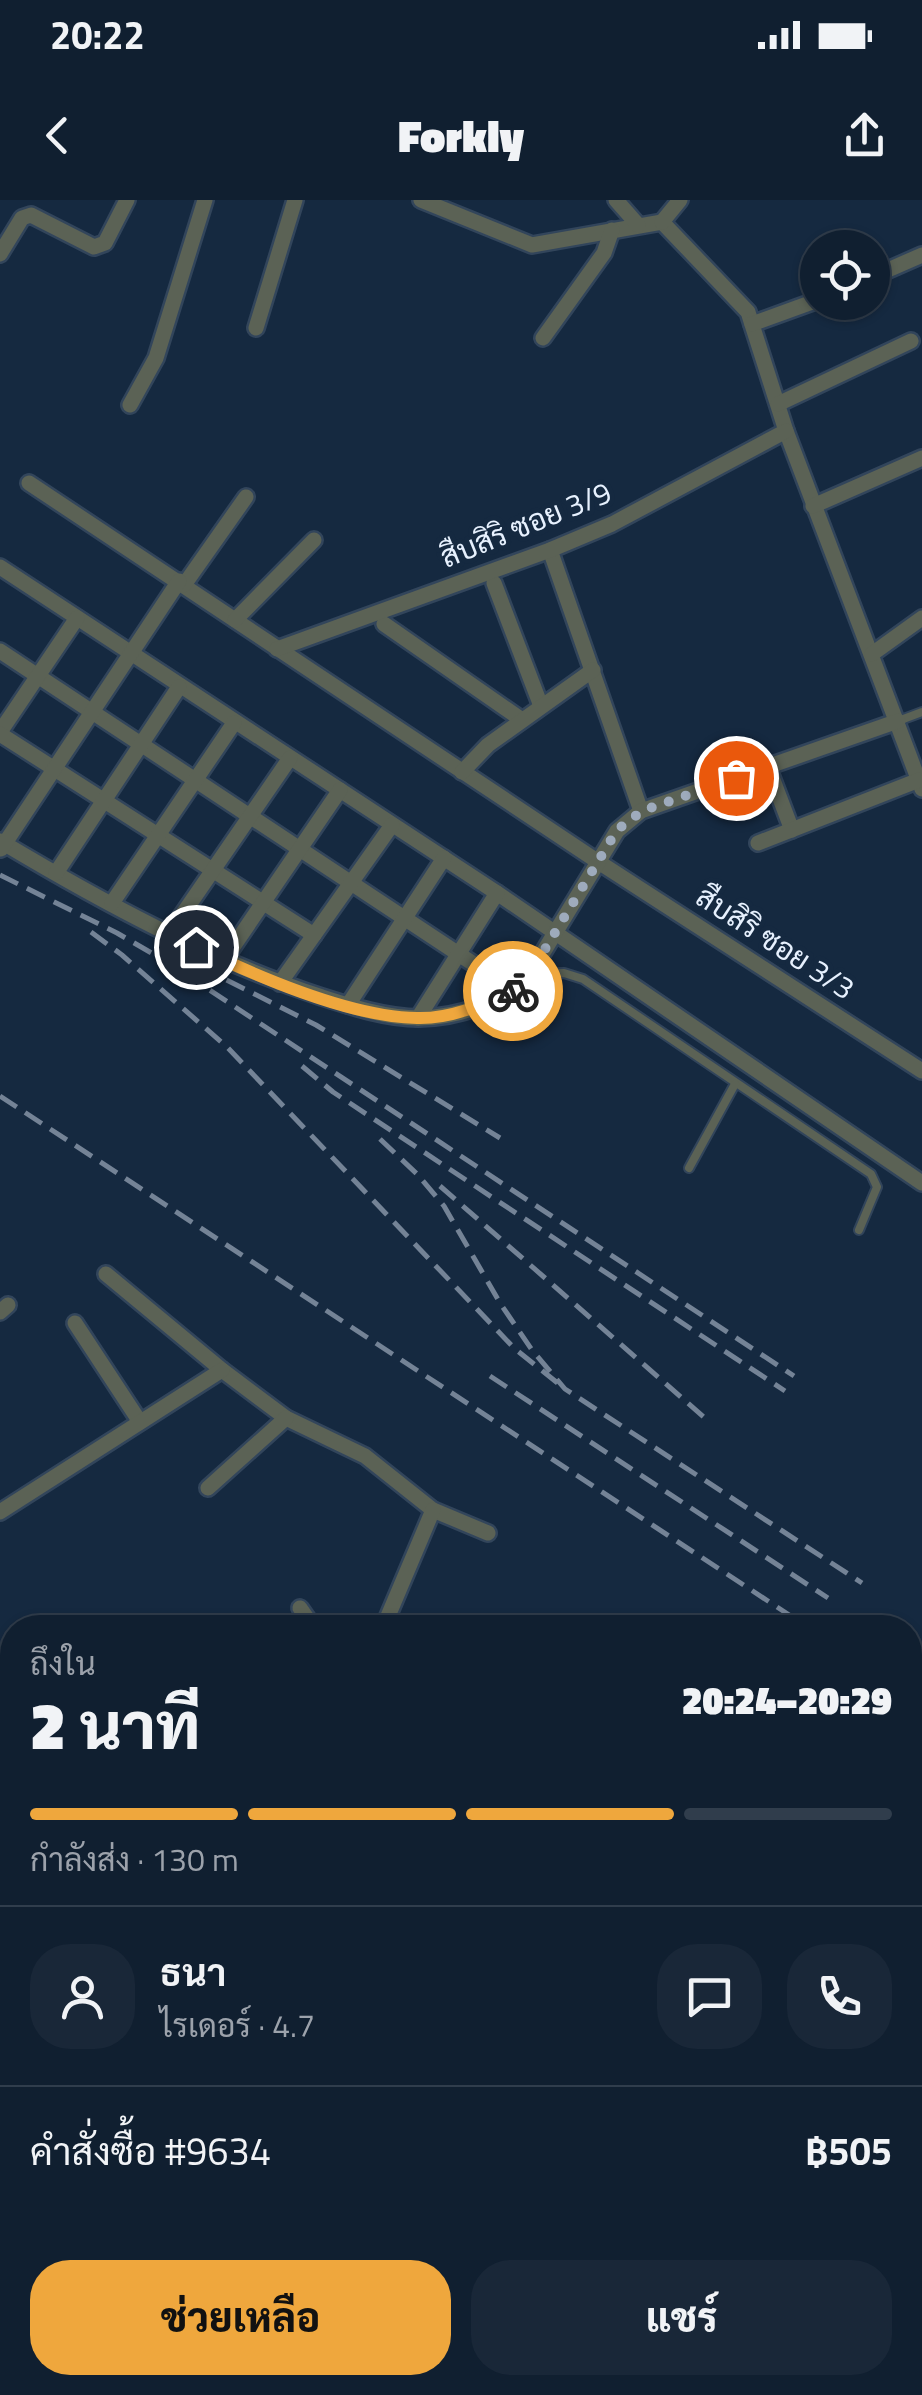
<!DOCTYPE html>
<html lang="th">
<meta charset="utf-8">
<style>
body{margin:0;font-family:"Titillium Web",Sarabun,sans-serif;background:#192738;color:#f1f3f6;height:100vh;display:flex;flex-direction:column;font-size:38px;white-space:nowrap}
*{box-sizing:border-box;margin:0}
p{font-size:32px;color:#9ca2ab}
.icon{flex:none;width:55px;height:55px;fill:none;stroke:currentColor;stroke-width:2;stroke-linecap:round;stroke-linejoin:round}
.map{position:relative;flex:1;overflow:hidden}
.sheet{position:absolute;left:0px;top:1415px;width:922px;height:780px;display:flex;flex-direction:column;background:#101f30;border-radius:40px 40px 0 0;box-shadow:0 2px 8px #0004,0 0 0 2px #303d4c}
.sheet>*{flex:none}
.fabs{position:absolute;left:800px;top:30px;display:grid;gap:20px}
.fabs a{display:grid;place-items:center;width:90px;height:90px;border-radius:50%;background:#101f30;box-shadow:0 2px 8px #0004,0 0 0 2px #303d4c;font-size:50px}
.pin{position:absolute;display:grid;place-items:center;width:85px;height:85px;color:#fff;margin:-42px;border:5px solid #fff;border-radius:50%;box-shadow:0 2px 10px #0007}
.courier{position:absolute;display:grid;place-items:center;width:100px;height:100px;margin:-50px;border:8px solid #efa73d;border-radius:50%;background:#fff;color:#222;box-shadow:0 2px 12px #0007}
.overview em{font-style:normal;font-weight:800}
.overview div{display:flex;flex-direction:column-reverse}
.overview{display:flex;align-items:center;justify-content:space-between;height:170px;padding:0 30px}
h1{font-size:65px;font-weight:800;line-height:75px}
.bar{display:grid;grid-template-columns:repeat(4,1fr);gap:15px 10px;align-content:center;height:120px;padding:0 30px}
.bar i{height:12px;border-radius:8px;background:#303d4c}
.bar .selected{background:#efa73d}
.bar p{grid-column:span 4}
.line{display:flex;align-items:center;gap:25px;padding:0 30px;border-top:2px solid #303d4c}
.line div{flex:1}
.round{display:grid;place-items:center;flex:none;width:105px;height:105px;border-radius:40px;background:#192738}
.action{display:flex;gap:20px;margin-top:auto;padding:20px 30px}
.action a{flex:1;height:115px;border-radius:40px;background:#efa73d;color:#111;font-size:40px;font-weight:800;line-height:115px;text-align:center}
.action a+a{background:#192738;color:#f1f3f6}
.status{display:flex;justify-content:space-between;align-items:center;height:70px;padding:0 50px;background:#101f30;direction:ltr}
.status svg{height:28px;fill:currentColor}
header{display:flex;justify-content:space-between;align-items:center;height:130px;padding:0 30px;background:#101f30;font-size:45px;font-weight:800}
.map>svg:first-child{display:block}
.lines{fill:none;stroke-linecap:round;stroke-linejoin:round}
.service-casing{stroke:#32455b;stroke-width:12}
.minor-casing{stroke:#32455b;stroke-width:20}
.tertiary-casing{stroke:#32455b;stroke-width:22}
.secondary-casing{stroke:#32455b;stroke-width:25}
.service{stroke:#5b6255;stroke-width:8}
.minor{stroke:#5b6255;stroke-width:15}
.tertiary{stroke:#5b6255;stroke-width:18}
.secondary{stroke:#77836e;stroke-width:20}
.rail{stroke:#748396;stroke-width:5;stroke-dasharray:20 10;stroke-linecap:butt}
.done{stroke:#9eabbc;stroke-width:10;stroke-dasharray:0 18}
.route{stroke:#efa73d;stroke-width:12}
.labels{text-anchor:middle;stroke-width:10;stroke-linejoin:round;paint-order:stroke}
.street-label{font-size:30px;fill:#e7f1fe;stroke:#152940}
</style>
<div class="status"><b>20:22</b><svg viewBox="0 0 49 12"><path d="M0 12V9h3v3zM5 12V6h3v6zM10 12V3h3v9zM15 12V0h3v12zM26 1h20v11H26zM47 4h2v5h-2z"/></svg></div>
<header><svg class="icon" aria-label="back" viewBox="0 0 24 24"><path d="M15 5l-7 7 7 7"/></svg>Forkly<svg class="icon" aria-label="share" viewBox="0 0 24 24"><path d="M12 15V3M7 8l5-5 5 5M5 13v7h14v-7"/></svg></header>
<div class="map">
<svg width="922" height="2195" viewBox="0 0 922 2195">
<rect width="100%" height="100%" fill="#152940"/>
<g class="lines">
<g class="service-casing">
<g id="service">
<polyline points="898,521 922,512"/>
<polyline points="532,774 564,773 583,779 871,974 877,987 859,1030"/>
<polyline points="689,968 735,884"/>
<polyline points="354,2182 389,2195"/>
<polyline points="735,2195 747,2182"/>
<polyline points="767,2195 780,2182"/>
</g>
</g>
<g class="minor-casing">
<g id="minor">
<polyline points="421,0 532,45 662,22 748,112 786,231 922,589"/>
<polyline points="616,0 638,25"/>
<polyline points="662,22 680,0"/>
<polyline points="0,54 22,18 31,15 94,47 105,43 127,0"/>
<polyline points="872,77 922,55"/>
<polyline points="752,124 818,100"/>
<polyline points="256,128 295,0"/>
<polyline points="543,138 604,53 612,30"/>
<polyline points="778,204 911,141"/>
<polyline points="130,205 156,158 205,0"/>
<polyline points="29,283 597,661 922,871"/>
<polyline points="813,306 922,258"/>
<polyline points="550,350 641,611"/>
<polyline points="0,367 497,693 922,983"/>
<polyline points="494,383 541,506"/>
<polyline points="184,385 246,297"/>
<polyline points="235,420 314,340"/>
<polyline points="384,424 522,520"/>
<polyline points="277,449 550,350 612,324 786,231"/>
<polyline points="0,451 513,790"/>
<polyline points="872,454 922,418"/>
<polyline points="0,532 77,418"/>
<polyline points="0,534 314,735"/>
<polyline points="768,567 792,630"/>
<polyline points="462,572 488,545 593,470"/>
<path d="M0,641C102,702 209,760 322,797C353,807 387,818 419,818C460,817 501,803 530,774L617,631L641,611L898,521"/>
<polyline points="758,643 919,580"/>
<polyline points="1,649 179,381"/>
<polyline points="56,673 179,487"/>
<polyline points="112,703 234,523"/>
<polyline points="169,734 290,558"/>
<polyline points="224,760 340,590"/>
<polyline points="280,783 392,625"/>
<polyline points="348,805 444,658"/>
<polyline points="418,818 497,693"/>
<polyline points="106,1074 222,1170 286,1218 365,1256 433,1310 488,1333"/>
<polyline points="0,1112 8,1105"/>
<polyline points="75,1123 140,1222"/>
<polyline points="208,1288 286,1218"/>
<polyline points="0,1312 222,1170"/>
<polyline points="300,1408 314,1428"/>
<polyline points="383,1428 433,1310"/>
<polyline points="0,1744 12,1734"/>
<polyline points="910,1752 922,1761"/>
<polyline points="910,1845 922,1853"/>
<polyline points="41,2195 48,2182"/>
<polyline points="269,2195 277,2182"/>
<polyline points="392,2195 400,2182"/>
<polyline points="568,2195 578,2182"/>
</g>
</g>
<g class="tertiary-casing">
<g id="tertiary">
<polyline points="0,2143 12,2150"/>
<polyline points="113,2182 140,2195"/>
</g>
</g>
<g class="secondary-casing">
<g id="secondary">
<polyline points="0,1673 12,1686"/>
<polyline points="635,2182 650,2195"/>
</g>
</g>
<use href="#service" class="service"/>
<use href="#minor" class="minor"/>
<use href="#tertiary" class="tertiary"/>
<use href="#secondary" class="secondary"/>
<g class="rail">
<polyline points="0,675 117,733 167,762 794,1176"/>
<polyline points="91,732 122,755 227,847 514,1148 565,1189"/>
<polyline points="173,753 316,825 500,938"/>
<polyline points="302,866 333,892 785,1191"/>
<polyline points="0,896 809,1428"/>
<polyline points="380,939 418,975 444,1006 500,1103 532,1150 565,1189 862,1383"/>
<polyline points="440,986 706,1219"/>
<polyline points="490,1176 828,1398"/>
<polyline points="910,1495 922,1503"/>
</g>
</g>
<g class="lines">
<polyline class="done" points="513,791 530,774 617,630 642,611 736,578"/>
<path class="route" d="M196,747C256,776 350,817 417,818C450,819 483,805 513,791"/>
</g>
<g class="labels">
<g class="street-label">
<text transform="translate(526 325) rotate(-22)" y="10">สืบสิริ ซอย 3/9</text>
<text transform="translate(775 743) rotate(33)" y="10">สืบสิริ ซอย 3/3</text>
</g>
</g>
</svg>
<div class="fabs">
<a><svg class="icon" aria-label="locate" viewBox="0 0 24 24"><circle cx="12" cy="12" r="6"/><path d="M12 2v4M12 18v4M2 12h4M18 12h4"/></svg></a>
</div>
<div class="pin" style="left:736px;top:578px;background:#ea580c"><svg class="icon" aria-label="bag" viewBox="0 0 24 24"><path d="M5 8h14l-1 12H6zM9 8a3 3 0 0 1 6 0"/></svg></div>
<div class="pin" style="left:196px;top:747px;background:#1f2937"><svg class="icon" aria-label="home" viewBox="0 0 24 24"><path d="M3 11l9-7 9 7M6 9v11h12V9"/></svg></div>
<div class="courier" style="left:513px;top:791px"><svg class="icon" aria-label="bike" viewBox="0 0 24 24"><circle cx="6" cy="16" r="4"/><circle cx="18" cy="16" r="4"/><path d="M6 16l4-8h5l3 8M10 8l3 8H6M13 5h3"/></svg></div>
<section class="sheet">
<div class="overview"><div><h1>2 นาที</h1><p>ถึงใน</p></div><em>20:24–20:29</em></div>
<div class="bar"><i class="selected"></i><i class="selected"></i><i class="selected"></i><i></i><p>กำลังส่ง · 130 m</p></div>
<div class="line" style="height:180px"><a class="round"><svg class="icon" aria-label="person" viewBox="0 0 24 24"><circle cx="12" cy="8" r="4"/><path d="M4 21q1-7 8-7t8 7"/></svg></a><div><b>ธนา</b><p>ไรเดอร์ · 4.7</p></div><a class="round"><svg class="icon" aria-label="chat" viewBox="0 0 24 24"><path d="M4 5h16v11H9l-5 4z"/></svg></a><a class="round"><svg class="icon" aria-label="phone" viewBox="0 0 24 24"><path d="M5 4h4l2 5-3 2q2 4 5 5l2-3 5 2v4C11 20 4 13 5 4z"/></svg></a></div>
<div class="line" style="height:130px"><div>คำสั่งซื้อ #9634</div><b>฿505</b></div>
<div class="action"><a>ช่วยเหลือ</a><a>แชร์</a></div>
</section>
</div>
